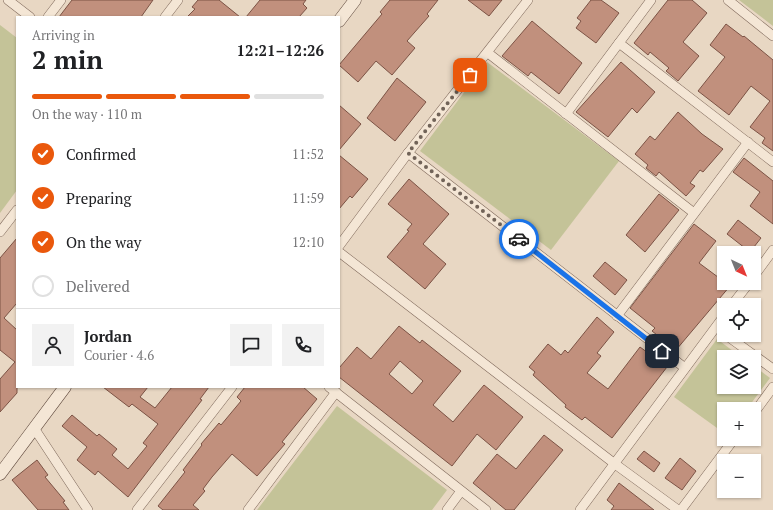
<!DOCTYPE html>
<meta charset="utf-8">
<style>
body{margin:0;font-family:"PT Serif",serif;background:#f2f2f2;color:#202124;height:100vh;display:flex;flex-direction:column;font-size:15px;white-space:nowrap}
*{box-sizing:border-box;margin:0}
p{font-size:13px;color:#757577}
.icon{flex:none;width:22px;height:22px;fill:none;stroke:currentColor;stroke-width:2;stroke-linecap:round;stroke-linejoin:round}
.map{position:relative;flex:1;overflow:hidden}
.sheet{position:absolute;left:16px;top:16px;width:324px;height:372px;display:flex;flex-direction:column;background:#fff;border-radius:0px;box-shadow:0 1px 3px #0004}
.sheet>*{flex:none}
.needle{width:26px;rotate:137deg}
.controls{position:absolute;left:717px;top:246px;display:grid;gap:8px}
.controls a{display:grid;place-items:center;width:44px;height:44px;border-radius:0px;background:#fff;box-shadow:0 1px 3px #0004;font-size:20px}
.pin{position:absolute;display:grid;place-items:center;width:34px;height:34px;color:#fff;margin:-17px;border-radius:8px;box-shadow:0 2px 6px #0006}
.courier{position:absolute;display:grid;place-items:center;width:40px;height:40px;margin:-20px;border:3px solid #1a73e8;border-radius:50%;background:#fff;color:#222;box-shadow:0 1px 5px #0007}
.summary em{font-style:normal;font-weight:600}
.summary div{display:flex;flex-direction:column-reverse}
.summary{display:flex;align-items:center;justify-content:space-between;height:68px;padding:0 16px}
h1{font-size:26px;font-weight:600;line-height:30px}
.bar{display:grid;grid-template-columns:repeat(4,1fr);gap:6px 4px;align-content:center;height:48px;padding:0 16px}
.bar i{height:5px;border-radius:3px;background:#e0e0e0}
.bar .active{background:#ea580c}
.bar p{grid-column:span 4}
.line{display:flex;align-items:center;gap:10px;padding:0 16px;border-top:1px solid #e0e0e0}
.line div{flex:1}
.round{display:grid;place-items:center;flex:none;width:42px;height:42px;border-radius:0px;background:#f2f2f2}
ol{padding:0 16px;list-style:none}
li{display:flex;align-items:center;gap:12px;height:44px}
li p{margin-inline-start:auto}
li .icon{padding:4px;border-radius:50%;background:#ea580c;color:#fff;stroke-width:4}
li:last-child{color:#757577}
li i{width:22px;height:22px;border:2px solid #e0e0e0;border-radius:50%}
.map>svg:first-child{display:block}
.green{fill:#c4c398}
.building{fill:#c1907d;stroke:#7c5345;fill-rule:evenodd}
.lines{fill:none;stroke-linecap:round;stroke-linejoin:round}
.street-casing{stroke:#806a5c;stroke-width:10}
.secondary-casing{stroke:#614b3f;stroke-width:13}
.street{stroke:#f4e6d5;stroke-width:9}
.secondary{stroke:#f4e6d5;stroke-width:12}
.done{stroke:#716358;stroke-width:4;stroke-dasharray:0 7.2}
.route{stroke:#1a73e8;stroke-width:5}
</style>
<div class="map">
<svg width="773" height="510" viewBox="0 0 773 510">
<rect width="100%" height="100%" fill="#e8d7c3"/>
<g class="green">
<polygon points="739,0 773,0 773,26"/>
<polygon points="0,25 17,38 17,190 0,213"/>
<polygon points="487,62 619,161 551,250 420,151"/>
<polygon points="717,339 741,357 724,357 724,387 754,387 754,366 770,378 747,409 724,409 724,433 674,397"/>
<polygon points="337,406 447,490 432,510 257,510"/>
</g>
<g class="building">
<polygon points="72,0 153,0 141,17 59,17"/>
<polygon points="198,0 219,0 240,17 187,17 195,9 192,7"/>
<polygon points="260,0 306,0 303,4 307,8 299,17 246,17"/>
<polygon points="390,0 438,0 427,14 429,16 407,41 415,48 392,75 376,61 358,82 339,65 382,14 380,12"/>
<polygon points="468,0 502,0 489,16"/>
<polygon points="591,0 601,0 619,13 596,43 576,28 581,21 577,18"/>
<polygon points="668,0 692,0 707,13 683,42 699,56 678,81 666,71 669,68 650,52 648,55 634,43"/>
<polygon points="532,21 582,63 559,94 531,72 528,76 502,56"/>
<polygon points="726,24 743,37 744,36 773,60 773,151 762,143 765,138 750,127 770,101 751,86 729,115 698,91 725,57 710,45"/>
<polygon points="621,62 655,92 637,113 632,108 608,137 576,112"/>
<polygon points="397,78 426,102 395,141 367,118"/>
<polygon points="339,105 361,124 339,150"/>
<polygon points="678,112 702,134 723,149 703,172 700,170 690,183 695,186 686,196 659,172 656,176 646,168 648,165 635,154 650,136 655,140"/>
<polygon points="339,155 368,179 352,198 350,196 339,209"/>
<polygon points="744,158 773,181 773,224 750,206 760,192 733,172"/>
<polygon points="409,179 449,214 423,244 446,264 425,289 387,257 409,231 407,230 412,224 388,204"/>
<polygon points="659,194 679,210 645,252 626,235"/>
<polygon points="738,220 761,238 750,252 727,234"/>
<polygon points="694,224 716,241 699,263 730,286 676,350 652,331 655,328 630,308"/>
<polygon points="17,238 17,303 4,318 17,330 17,393 0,412 0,379 15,362 0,350 0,258"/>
<polygon points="605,262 627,280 615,295 593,276"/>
<polygon points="597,317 614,332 597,353 601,356 587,373 608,389 640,347 667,367 612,438 585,417 582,420 565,407 566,405 533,375 535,372 529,367 548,344 561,355 565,350 568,353"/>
<path d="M399,326L420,343L422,340L461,371L433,405L453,422L484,385L523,417L496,450L477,434L452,466L339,377V368L357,347L371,359ZM400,361L423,381L412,394L389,374Z"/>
<polygon points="103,387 148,387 140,397 155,408 172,387 209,387 200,399 202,400 128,497 98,471 95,475 77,460 87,447 62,426 72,415 97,436 99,434 117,449 112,455 128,469 147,446 143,443 158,424 132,404 129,407"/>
<polygon points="245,387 303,387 317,399 282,442 285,444 257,476 232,454 212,477 203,489 205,491 193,505 199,510 163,510 158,506 185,472 183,470 202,445 201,444 219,423 221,425 241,401 237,397"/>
<polygon points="544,435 563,450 514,510 506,510 473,483 497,454 516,469"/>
<polygon points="644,451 660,463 654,472 637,459"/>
<polygon points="680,458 696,471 682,490 665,478"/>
<polygon points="37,460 48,475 45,477 65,501 63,502 69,510 38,510 12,480"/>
<polygon points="619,483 654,510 611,510 614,506 607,500"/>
</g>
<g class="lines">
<g class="street-casing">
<g id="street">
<polyline points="8,0 30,17"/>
<polyline points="728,0 773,36"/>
<polyline points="48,17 61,0"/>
<polyline points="165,17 178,0"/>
<polyline points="619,43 773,162"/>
<polyline points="488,53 694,213"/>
<polyline points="566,114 651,0"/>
<polyline points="408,153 685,368"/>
<polyline points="0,232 17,210"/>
<polyline points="339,246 408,153 528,0"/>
<polyline points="339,252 615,464 678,510"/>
<polyline points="754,276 773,250"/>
<polyline points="732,305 749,283"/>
<polyline points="617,316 748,142"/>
<polyline points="726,335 773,369"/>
<polyline points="329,387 486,510"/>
<polyline points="754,413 773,387"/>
<polyline points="34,428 88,510"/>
<polyline points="137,510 232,387"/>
<polyline points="248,510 336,392"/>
<polyline points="447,510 461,491"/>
<polyline points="580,510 724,316"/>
<polyline points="681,510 734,439"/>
</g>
</g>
<g class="secondary-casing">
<g id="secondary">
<polyline points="339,21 355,0"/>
<polyline points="0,474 65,387"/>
</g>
</g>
<use href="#street" class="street"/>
<use href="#secondary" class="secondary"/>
</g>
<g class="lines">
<polyline class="done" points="470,75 408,153 519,239"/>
<polyline class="route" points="519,239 662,351"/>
</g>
</svg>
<div class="controls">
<a><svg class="needle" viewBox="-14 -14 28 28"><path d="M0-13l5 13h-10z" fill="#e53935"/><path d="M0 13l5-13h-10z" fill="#757577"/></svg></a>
<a><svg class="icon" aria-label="locate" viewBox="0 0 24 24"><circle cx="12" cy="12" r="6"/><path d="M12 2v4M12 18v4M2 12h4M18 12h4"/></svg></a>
<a><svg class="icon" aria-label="layers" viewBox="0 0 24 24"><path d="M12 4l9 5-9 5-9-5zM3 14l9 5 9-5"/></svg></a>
<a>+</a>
<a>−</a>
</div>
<div class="pin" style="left:470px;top:75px;background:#ea580c"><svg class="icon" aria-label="bag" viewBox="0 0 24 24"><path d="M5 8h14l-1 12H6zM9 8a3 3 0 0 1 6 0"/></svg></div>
<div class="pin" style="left:662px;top:351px;background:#1f2937"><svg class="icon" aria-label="home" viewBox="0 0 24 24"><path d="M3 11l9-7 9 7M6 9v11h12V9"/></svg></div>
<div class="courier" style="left:519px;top:239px"><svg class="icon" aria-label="car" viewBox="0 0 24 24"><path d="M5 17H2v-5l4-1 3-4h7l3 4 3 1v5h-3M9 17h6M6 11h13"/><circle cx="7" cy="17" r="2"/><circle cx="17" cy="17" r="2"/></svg></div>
<section class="sheet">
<div class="summary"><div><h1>2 min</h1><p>Arriving in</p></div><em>12:21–12:26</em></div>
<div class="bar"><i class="active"></i><i class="active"></i><i class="active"></i><i></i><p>On the way · 110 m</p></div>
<ol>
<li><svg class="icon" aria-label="check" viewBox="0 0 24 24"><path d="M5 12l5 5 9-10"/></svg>Confirmed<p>11:52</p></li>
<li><svg class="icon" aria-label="check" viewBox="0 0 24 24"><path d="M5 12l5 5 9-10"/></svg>Preparing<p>11:59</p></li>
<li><svg class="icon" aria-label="check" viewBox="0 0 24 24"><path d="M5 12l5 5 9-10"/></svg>On the way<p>12:10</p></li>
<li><i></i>Delivered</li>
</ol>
<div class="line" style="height:72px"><a class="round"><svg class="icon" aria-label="person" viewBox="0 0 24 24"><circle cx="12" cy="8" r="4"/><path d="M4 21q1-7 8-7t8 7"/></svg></a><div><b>Jordan</b><p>Courier · 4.6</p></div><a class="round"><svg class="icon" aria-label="chat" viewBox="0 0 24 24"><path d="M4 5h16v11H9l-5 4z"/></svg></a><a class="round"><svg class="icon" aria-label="phone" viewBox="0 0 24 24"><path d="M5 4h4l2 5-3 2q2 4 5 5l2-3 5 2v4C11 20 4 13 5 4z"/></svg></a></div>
</section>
</div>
